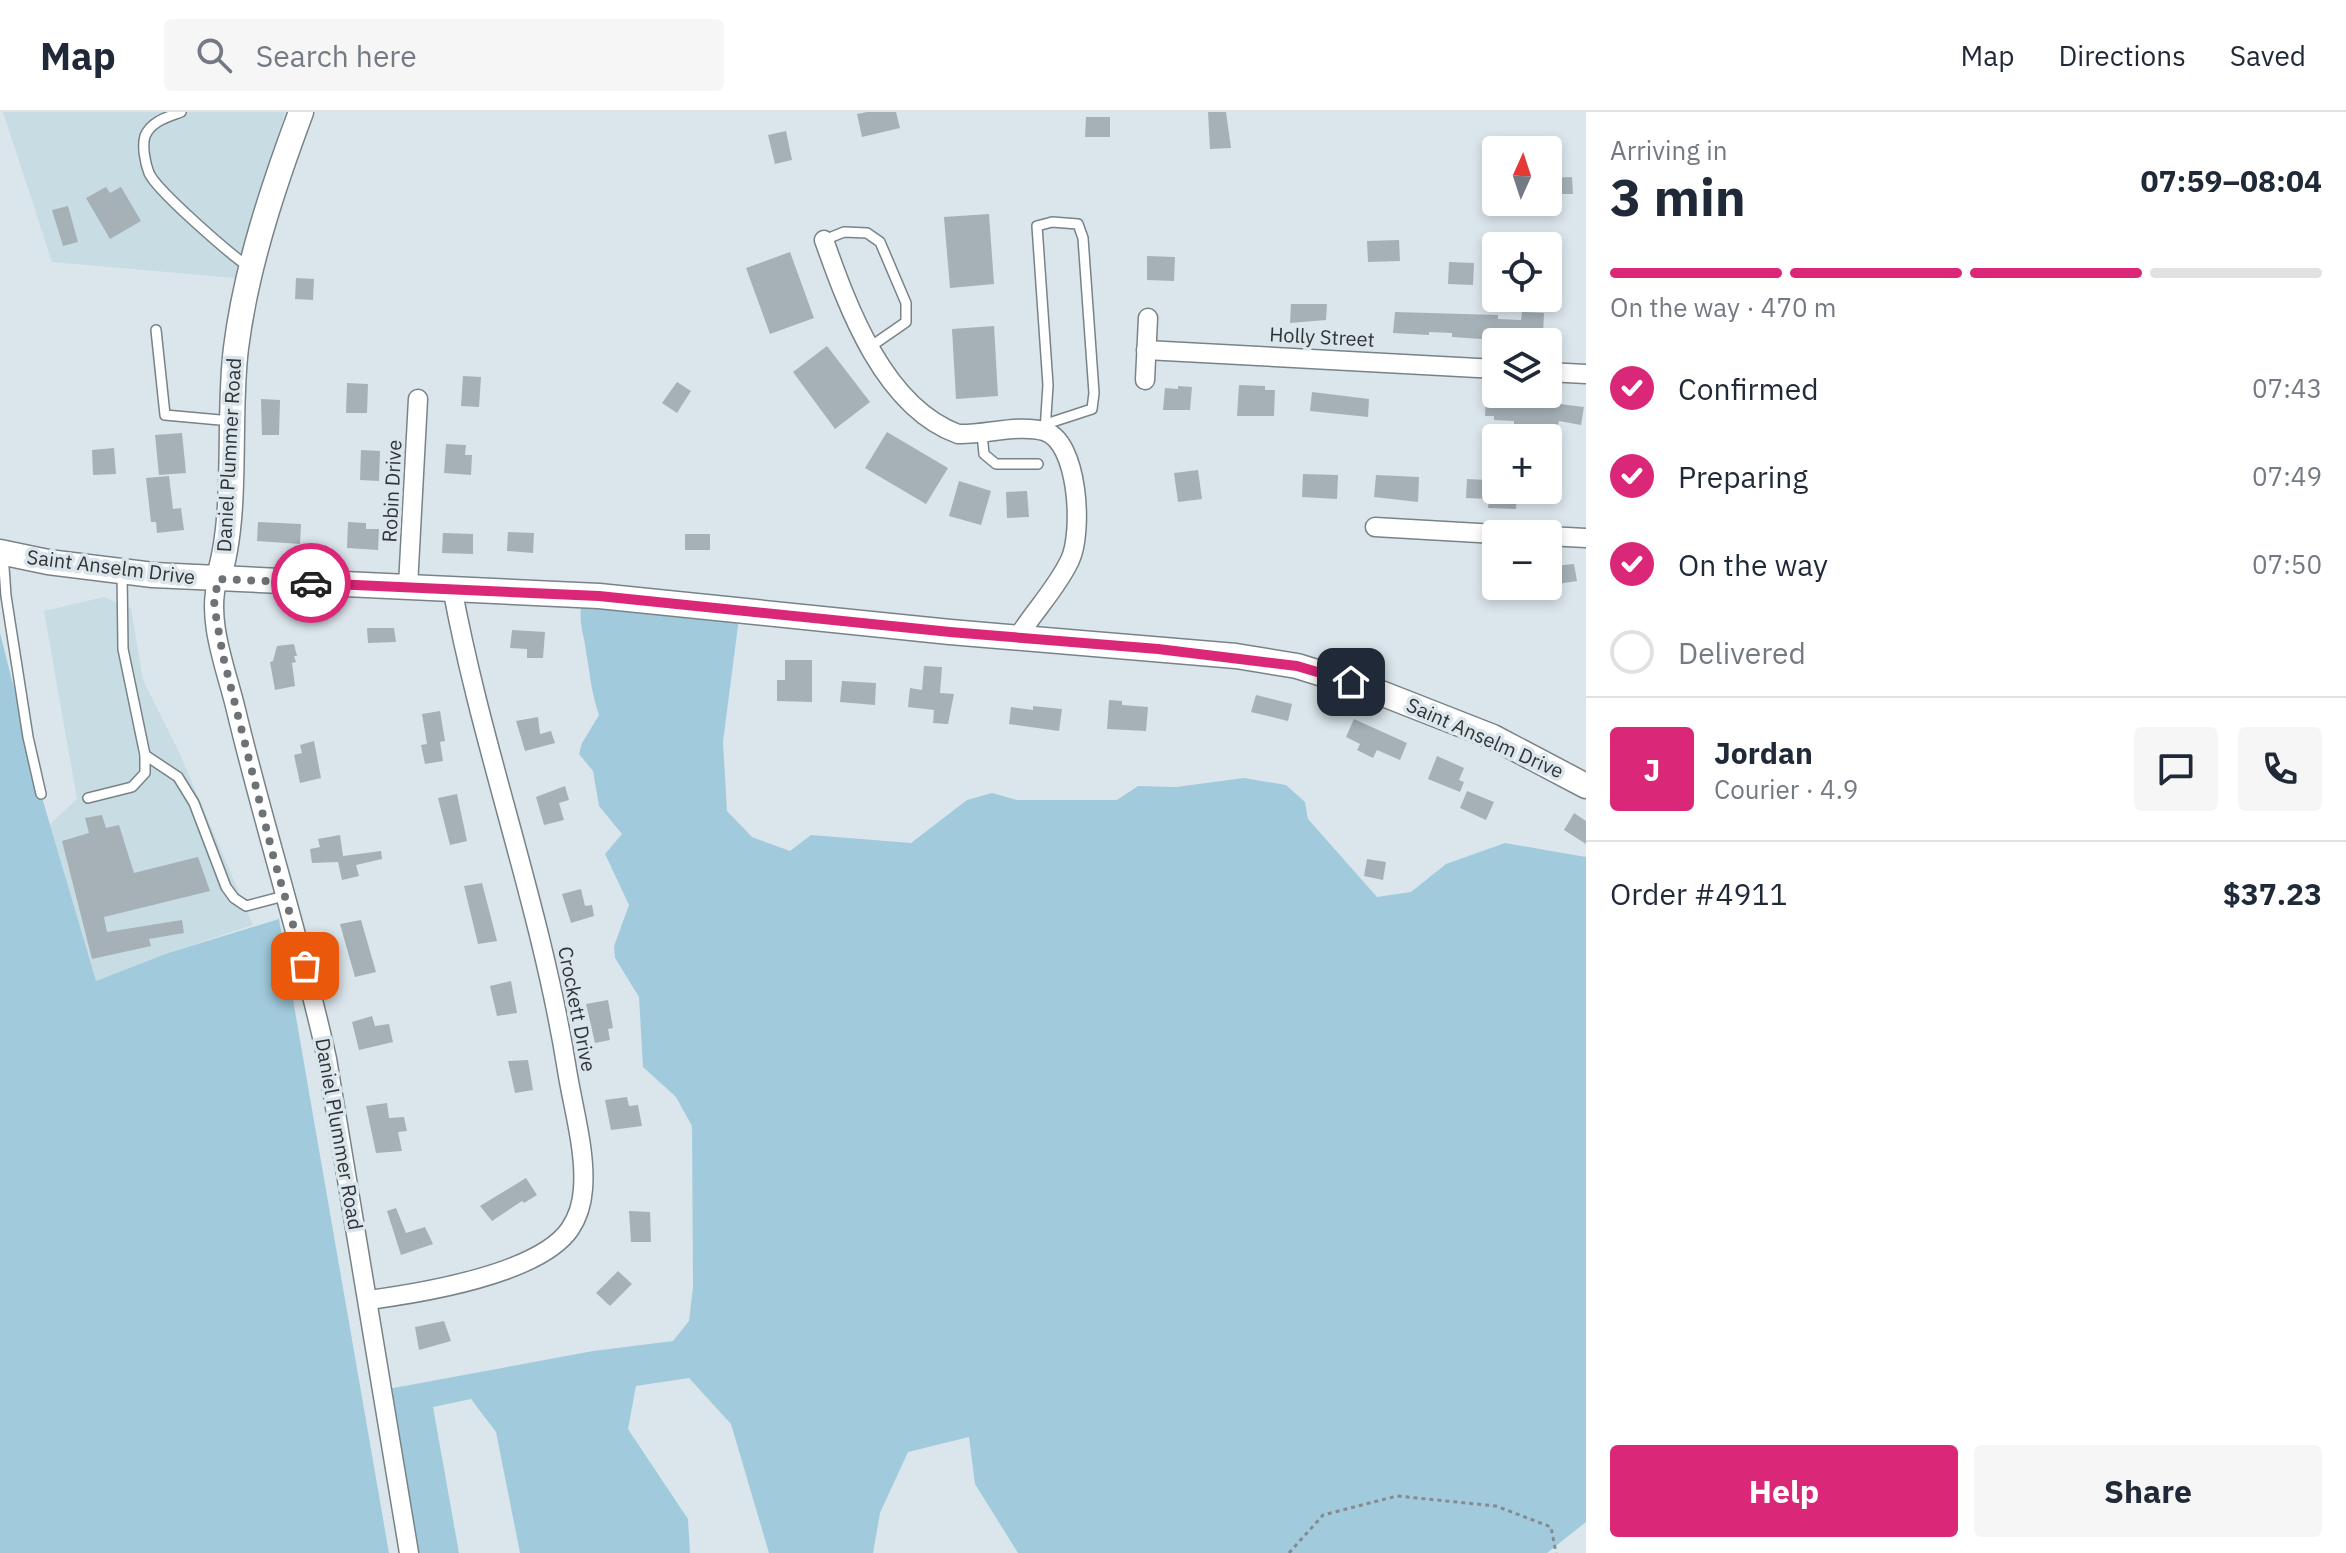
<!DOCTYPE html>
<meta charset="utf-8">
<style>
body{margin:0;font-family:"IBM Plex Sans",sans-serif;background:#f6f6f7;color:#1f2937;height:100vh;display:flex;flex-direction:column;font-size:30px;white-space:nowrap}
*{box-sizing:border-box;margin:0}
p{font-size:26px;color:#747a83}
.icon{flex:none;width:44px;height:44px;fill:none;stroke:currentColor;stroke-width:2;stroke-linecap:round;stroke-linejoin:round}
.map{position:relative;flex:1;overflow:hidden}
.side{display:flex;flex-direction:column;background:#fff;width:760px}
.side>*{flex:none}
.needle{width:52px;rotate:3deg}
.fabs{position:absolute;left:1482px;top:24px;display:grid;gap:16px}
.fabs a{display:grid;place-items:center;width:80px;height:80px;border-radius:8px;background:#fff;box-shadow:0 4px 12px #0003;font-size:40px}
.pin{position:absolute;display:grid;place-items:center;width:68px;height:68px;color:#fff;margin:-34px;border-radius:16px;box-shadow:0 4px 12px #0006}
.courier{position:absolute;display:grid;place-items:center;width:80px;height:80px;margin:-40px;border:6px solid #db2777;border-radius:50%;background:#fff;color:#222;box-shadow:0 2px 10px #0007}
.overview em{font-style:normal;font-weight:800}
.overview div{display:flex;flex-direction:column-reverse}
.overview{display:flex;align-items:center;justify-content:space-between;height:136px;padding:0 24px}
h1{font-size:52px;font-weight:800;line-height:60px}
.bar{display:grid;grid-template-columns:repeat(4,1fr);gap:12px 8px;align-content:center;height:96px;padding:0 24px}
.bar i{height:10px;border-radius:6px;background:#e0e1e3}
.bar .active{background:#db2777}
.bar p{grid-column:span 4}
.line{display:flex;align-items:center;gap:20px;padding:0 24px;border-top:2px solid #e0e1e3}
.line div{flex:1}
.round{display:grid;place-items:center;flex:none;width:84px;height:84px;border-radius:8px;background:#f6f6f7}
ol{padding:0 24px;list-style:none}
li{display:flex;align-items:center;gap:24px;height:88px}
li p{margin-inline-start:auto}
li .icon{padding:8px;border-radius:50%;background:#db2777;color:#fff;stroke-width:4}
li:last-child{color:#747a83}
li i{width:44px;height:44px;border:4px solid #e0e1e3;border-radius:50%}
.button{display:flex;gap:16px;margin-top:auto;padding:16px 24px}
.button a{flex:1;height:92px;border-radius:8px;background:#db2777;color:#fff;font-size:32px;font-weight:800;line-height:92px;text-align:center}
.button a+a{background:#f6f6f7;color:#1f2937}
header{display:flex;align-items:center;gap:48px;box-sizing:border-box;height:112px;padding:0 40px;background:#fff;border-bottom:2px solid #e0e1e3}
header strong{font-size:38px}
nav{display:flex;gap:44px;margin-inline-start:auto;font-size:28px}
.search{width:560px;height:72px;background:#f6f6f7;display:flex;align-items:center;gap:20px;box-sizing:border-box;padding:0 28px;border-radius:8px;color:#747a83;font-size:30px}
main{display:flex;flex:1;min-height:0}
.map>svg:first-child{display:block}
.built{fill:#c8dce4}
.green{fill:#a1cbdd}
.building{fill:#a5b1b6}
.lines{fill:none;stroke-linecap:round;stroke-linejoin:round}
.lane-casing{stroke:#788388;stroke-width:12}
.street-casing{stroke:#788388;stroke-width:21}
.secondary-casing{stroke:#788388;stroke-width:27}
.path{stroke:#848b8f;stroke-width:3;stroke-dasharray:4 4;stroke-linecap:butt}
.lane{stroke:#fff;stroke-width:9}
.street{stroke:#fff;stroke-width:18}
.secondary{stroke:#fff;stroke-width:24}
.done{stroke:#6c7276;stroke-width:8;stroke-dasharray:0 14.4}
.route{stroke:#db2777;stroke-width:10}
.labels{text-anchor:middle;stroke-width:7;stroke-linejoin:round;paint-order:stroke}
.street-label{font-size:20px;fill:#303436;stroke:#dbe6ec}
</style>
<header>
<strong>Map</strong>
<div class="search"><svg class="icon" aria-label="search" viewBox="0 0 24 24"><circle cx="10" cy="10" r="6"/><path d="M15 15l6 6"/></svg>Search here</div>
<nav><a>Map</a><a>Directions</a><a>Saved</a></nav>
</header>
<main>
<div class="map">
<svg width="1586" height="1441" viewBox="0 0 1586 1441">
<rect width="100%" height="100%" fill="#dbe6ec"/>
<g class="built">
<polygon points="3,0 285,0 235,166 52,150"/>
<polygon points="104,485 131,496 143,568 179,640 253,813 168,841 96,870 50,712 77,687 44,499"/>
</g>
<g class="green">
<path d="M581,495L739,506L723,630L727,699L752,725L790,739L811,723L911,731L967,688L992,681L1017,688H1117L1138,674L1176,675L1244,666L1286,673L1305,690L1308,707L1377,785L1411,780L1446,752L1505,731L1586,745V1410L1547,1441H1018L975,1372L969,1325L908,1340L880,1401L873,1441H769L731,1312L689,1266L636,1274L628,1317L688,1407L690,1441H520L496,1320L471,1287L433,1295L459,1441H409L388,1277L593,1239L673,1229L689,1209L693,1175L692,1014L676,985L643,955L639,885L615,846L614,834L629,793L605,742L622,722L599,694L593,659L579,642L582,631L599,603C591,579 590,563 586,539C584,523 579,512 581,495Z"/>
<polygon points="0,521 41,682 96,869 168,841 279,807 389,1441 0,1441"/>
</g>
<g class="building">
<polygon points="867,0 896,0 900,16 862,25 857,2"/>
<polygon points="1208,0 1226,0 1231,36 1210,37"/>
<polygon points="1086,5 1110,5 1110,25 1085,25"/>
<polygon points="786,19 792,48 775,52 768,23"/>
<polygon points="1572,65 1573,82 1548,82 1548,66"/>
<polygon points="106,75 110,81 121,75 141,109 110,127 86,86"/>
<polygon points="68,94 78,130 63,134 52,98"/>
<polygon points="989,102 994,172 950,176 944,105"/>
<polygon points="1399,128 1400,149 1368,150 1367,129"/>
<polygon points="790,140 814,206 770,222 746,156"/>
<polygon points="1147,144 1175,145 1174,169 1147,168"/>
<polygon points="1449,150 1474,151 1473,173 1448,172"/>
<polygon points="296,166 314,167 313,188 295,187"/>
<polygon points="1291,192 1327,192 1326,208 1290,211"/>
<polygon points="1395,200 1498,203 1498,207 1521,208 1522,200 1544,201 1543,222 1497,220 1497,228 1452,225 1452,221 1429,220 1429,223 1393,221"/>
<polygon points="994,214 998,284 956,287 952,217"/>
<polygon points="827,234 870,290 835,317 793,260"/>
<polygon points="463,264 481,265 479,295 461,294"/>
<polygon points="677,270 691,279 677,301 662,291"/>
<polygon points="347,271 368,272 367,301 346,301"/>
<polygon points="1239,273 1265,274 1265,278 1275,278 1274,304 1237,304"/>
<polygon points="1178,274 1192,275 1190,298 1163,298 1165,276 1178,277"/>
<polygon points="1312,280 1369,287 1368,305 1310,299"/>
<polygon points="261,287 280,288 279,323 262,323"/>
<polygon points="1486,287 1516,289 1516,294 1559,295 1560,292 1584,295 1581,313 1559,309 1557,318 1533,314 1532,320 1521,319 1521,314 1514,314 1514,309 1494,308 1494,304 1485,304"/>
<polygon points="887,320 948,356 926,392 865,356"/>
<polygon points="182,321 186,361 159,363 155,323"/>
<polygon points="446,332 466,333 465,343 472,343 471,363 444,361"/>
<polygon points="114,336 116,362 93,363 92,338"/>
<polygon points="361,338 380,339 379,369 360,368"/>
<polygon points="1198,358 1202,387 1178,390 1174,361"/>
<polygon points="1303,362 1338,363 1337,387 1302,385"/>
<polygon points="1376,363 1419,365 1418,390 1374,385"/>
<polygon points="169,364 173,397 181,396 184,418 157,421 156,410 151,410 146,366"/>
<polygon points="1467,367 1487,368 1487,373 1496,374 1496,378 1517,378 1516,397 1488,396 1489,387 1466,386"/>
<polygon points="959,369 991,379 981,413 949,404"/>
<polygon points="1027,379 1029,405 1007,406 1006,380"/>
<polygon points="258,410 301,412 300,432 257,429"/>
<polygon points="348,410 366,411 366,417 379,417 378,438 347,436"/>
<polygon points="508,420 534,421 533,441 507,439"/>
<polygon points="443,421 473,422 473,442 442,441"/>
<rect x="685" y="422" width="25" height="16"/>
<polygon points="1574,452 1577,469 1557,472 1555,454"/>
<polygon points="367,516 394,516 396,530 368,531"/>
<polygon points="512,518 545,520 543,546 527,546 527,537 510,536"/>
<polygon points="294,532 297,544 294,544 296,550 292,551 295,574 275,578 270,550 273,549 277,534"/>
<polygon points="785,548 812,548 812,590 777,589 777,568 785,568"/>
<polygon points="924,554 942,555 940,581 954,582 948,612 933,611 934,598 908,595 910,576 922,578"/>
<polygon points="842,569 876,571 875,593 840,590"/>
<polygon points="1256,583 1292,592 1288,609 1251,600"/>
<polygon points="1109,588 1122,589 1122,593 1148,595 1146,619 1107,617"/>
<polygon points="1033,594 1062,597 1059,619 1009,612 1011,595 1033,598"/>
<polygon points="440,599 445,629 440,630 443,649 425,652 421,633 427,632 422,602"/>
<polygon points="538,605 540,622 551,619 555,631 525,639 516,609"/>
<polygon points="1354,607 1407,631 1400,648 1377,638 1373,646 1357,638 1360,632 1346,625"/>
<polygon points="314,629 321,666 300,671 294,643 302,641 300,633"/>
<polygon points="1437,644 1464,656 1459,668 1464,670 1460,680 1428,667"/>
<polygon points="565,674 569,688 559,691 564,708 544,713 536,685"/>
<polygon points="1467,679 1494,690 1486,708 1460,696"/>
<polygon points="457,682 467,729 450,733 438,686"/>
<polygon points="1574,701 1586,709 1586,732 1564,718"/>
<polygon points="102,703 106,716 119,713 134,761 198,745 210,779 104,805 107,820 182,808 184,821 149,827 151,834 92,847 62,729 89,721 85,706"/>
<polygon points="340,723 343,744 381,739 382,747 356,753 359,764 342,768 338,750 312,751 310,737 320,735 318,727"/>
<polygon points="1367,747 1386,750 1383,768 1364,764"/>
<polygon points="482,771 497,829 478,832 464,774"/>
<polygon points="581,777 585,794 592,793 594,804 571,811 562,782"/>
<polygon points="361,808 376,860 355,865 340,812"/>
<polygon points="511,869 517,901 497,904 490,874"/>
<polygon points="608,888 613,916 608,917 610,928 595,931 586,892"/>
<polygon points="372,904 375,914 389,912 393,930 359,938 352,910"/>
<polygon points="528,948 533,978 515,981 508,949"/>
<polygon points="627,985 629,994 638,993 642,1014 611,1018 605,988"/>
<polygon points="387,991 389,1006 404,1005 407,1019 398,1020 402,1039 376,1041 366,994"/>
<polygon points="526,1066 537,1083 524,1091 522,1089 492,1109 480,1094"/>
<polygon points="396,1096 406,1121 425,1115 433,1132 401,1143 387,1099"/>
<polygon points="629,1099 650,1100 651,1130 631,1130"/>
<polygon points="618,1159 632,1172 610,1194 596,1181"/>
<polygon points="444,1209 451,1229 419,1238 415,1215"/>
</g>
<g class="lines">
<g class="lane-casing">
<g id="lane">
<path d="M181,0C168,5 151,9 145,24C142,34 145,51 149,61C156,78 231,143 249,155"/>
<polyline points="824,128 844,120 867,121 880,130 906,191 906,210 870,235"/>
<polyline points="156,218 165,303 231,309"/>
<polyline points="1045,319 1048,273 1037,114 1052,110 1078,112 1083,126 1094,281 1092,297 1046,312"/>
<polyline points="982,322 984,342 996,352 1038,352"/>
<polyline points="3,441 6,484 28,625 41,682"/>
<polyline points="145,643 178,665 194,691 226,775 234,786 246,794 284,784"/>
<polyline points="88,686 132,675 145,661 145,643 123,537 122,460"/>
</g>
</g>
<g class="street-casing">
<g id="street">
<path d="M824,128C848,196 884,295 958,322C985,323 1018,312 1044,319C1079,329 1083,421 1070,448C1057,476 1034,499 1018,525"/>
<polyline points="1146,238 1496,257"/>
<polyline points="1548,260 1586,262"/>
<polyline points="1145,268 1148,206"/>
<polyline points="1375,415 1496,422"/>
<polyline points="1548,424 1586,426"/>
<path d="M218,467C205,507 227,559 236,598C264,715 301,829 327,947L409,1441"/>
<polyline points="408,474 418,287"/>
<path d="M369,1188C421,1181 539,1162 570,1117C578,1105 582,1092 583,1077C586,1039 573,996 567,958C541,794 482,638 452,475"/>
</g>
</g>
<g class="secondary-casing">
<g id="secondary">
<polyline points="0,440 48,450 153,463 599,484 950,520 1236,544 1297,554 1368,576 1493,625 1586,674"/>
<path d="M218,467C239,402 227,306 236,236C246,156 273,75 301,0"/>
</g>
</g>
<polyline class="path" points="1289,1441 1323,1403 1397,1384 1496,1394 1551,1415 1556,1441"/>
<use href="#lane" class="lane"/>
<use href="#street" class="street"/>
<use href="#secondary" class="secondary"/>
</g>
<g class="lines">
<polyline class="done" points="305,854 274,747 223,544 214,493 218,467 311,471"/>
<polyline class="route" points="311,471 599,484 950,520 1158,537 1297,554 1351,570"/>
</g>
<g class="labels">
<g class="street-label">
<text transform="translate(1322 225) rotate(3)" y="7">Holly Street</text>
<text transform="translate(229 343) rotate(-87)" y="7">Daniel Plummer Road</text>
<text transform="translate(392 379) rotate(-87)" y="7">Robin Drive</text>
<text transform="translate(111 455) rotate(7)" y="7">Saint Anselm Drive</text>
<text transform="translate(1485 626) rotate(24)" y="7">Saint Anselm Drive</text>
<text transform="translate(577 897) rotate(79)" y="7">Crockett Drive</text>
<text transform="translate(339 1022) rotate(80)" y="7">Daniel Plummer Road</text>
</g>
</g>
</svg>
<div class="fabs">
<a><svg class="needle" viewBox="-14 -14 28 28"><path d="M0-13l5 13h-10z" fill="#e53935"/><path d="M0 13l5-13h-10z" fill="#747a83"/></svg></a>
<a><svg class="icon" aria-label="locate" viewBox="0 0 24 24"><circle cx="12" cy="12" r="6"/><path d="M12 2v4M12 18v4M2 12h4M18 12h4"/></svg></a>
<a><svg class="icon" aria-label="layers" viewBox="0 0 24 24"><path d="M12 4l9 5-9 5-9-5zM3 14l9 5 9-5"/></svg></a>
<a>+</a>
<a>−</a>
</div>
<div class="pin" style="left:305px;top:854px;background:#ea580c"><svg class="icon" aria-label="bag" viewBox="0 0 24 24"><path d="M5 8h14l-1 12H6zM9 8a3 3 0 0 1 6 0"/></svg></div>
<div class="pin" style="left:1351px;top:570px;background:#1f2937"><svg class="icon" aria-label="home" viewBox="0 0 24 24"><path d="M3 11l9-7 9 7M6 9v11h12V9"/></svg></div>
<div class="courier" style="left:311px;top:471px"><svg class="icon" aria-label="car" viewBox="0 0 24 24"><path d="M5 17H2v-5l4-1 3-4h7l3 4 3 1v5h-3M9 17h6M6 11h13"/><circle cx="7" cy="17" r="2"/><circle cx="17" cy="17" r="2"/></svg></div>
</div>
<section class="side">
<div class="overview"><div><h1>3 min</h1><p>Arriving in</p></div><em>07:59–08:04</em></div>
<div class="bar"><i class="active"></i><i class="active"></i><i class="active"></i><i></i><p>On the way · 470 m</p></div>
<ol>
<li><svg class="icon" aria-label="check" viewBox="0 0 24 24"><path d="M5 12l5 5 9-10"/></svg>Confirmed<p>07:43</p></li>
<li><svg class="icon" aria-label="check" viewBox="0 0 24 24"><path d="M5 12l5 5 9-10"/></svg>Preparing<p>07:49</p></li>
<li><svg class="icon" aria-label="check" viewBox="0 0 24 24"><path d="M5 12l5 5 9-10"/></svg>On the way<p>07:50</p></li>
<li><i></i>Delivered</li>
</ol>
<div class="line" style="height:144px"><b class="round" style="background:#db2777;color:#fff">J</b><div><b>Jordan</b><p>Courier · 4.9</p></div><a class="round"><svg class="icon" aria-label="chat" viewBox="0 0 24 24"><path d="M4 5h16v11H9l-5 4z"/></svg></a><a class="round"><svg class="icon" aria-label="phone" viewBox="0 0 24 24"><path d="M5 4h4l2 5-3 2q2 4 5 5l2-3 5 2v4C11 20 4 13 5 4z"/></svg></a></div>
<div class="line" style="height:104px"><div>Order #4911</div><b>$37.23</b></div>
<div class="button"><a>Help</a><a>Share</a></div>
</section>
</main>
